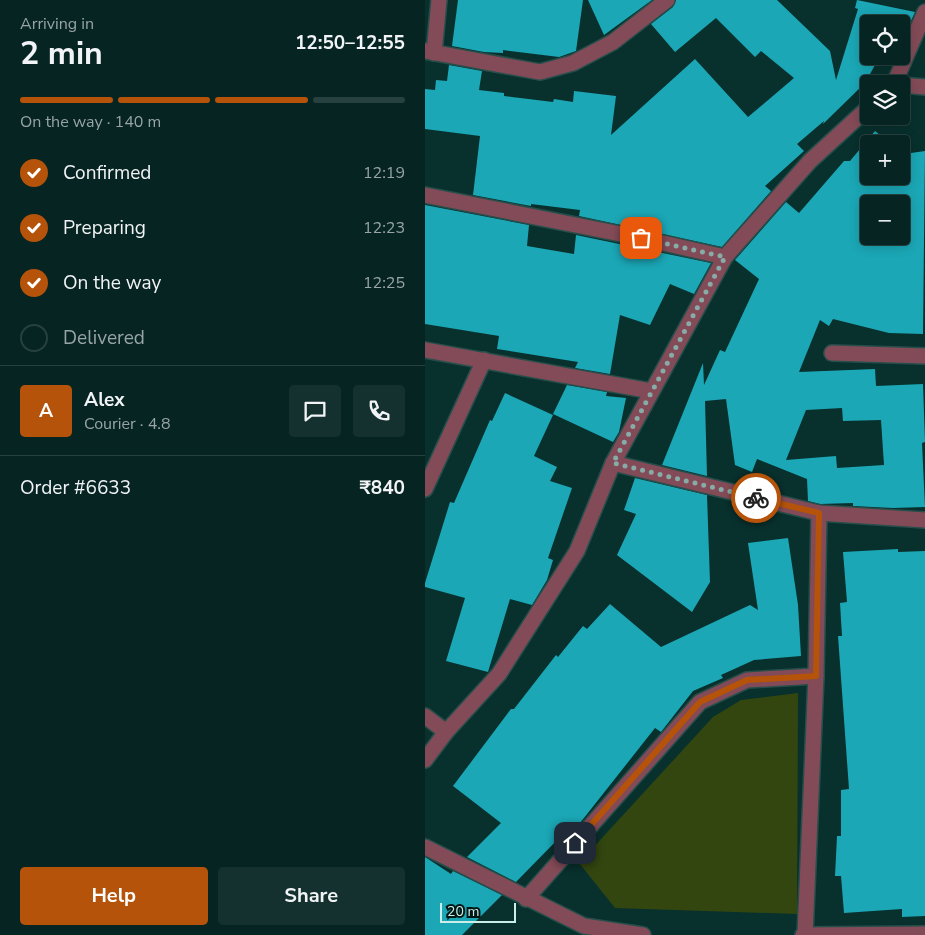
<!DOCTYPE html>
<meta charset="utf-8">
<style>
body{margin:0;font-family:"Nunito Sans",sans-serif;background:#14302f;color:#f1f3f6;height:100vh;display:flex;flex-direction:column;font-size:19px;white-space:nowrap}
*{box-sizing:border-box;margin:0}
p{font-size:16px;color:#98a4a5}
.icon{flex:none;width:28px;height:28px;fill:none;stroke:currentColor;stroke-width:2;stroke-linecap:round;stroke-linejoin:round}
.map{position:relative;flex:1;overflow:hidden}
.side{display:flex;flex-direction:column;background:#062422;width:425px}
.side>*{flex:none}
.tools{position:absolute;left:435px;top:15px;display:grid;gap:10px}
.tools a{display:grid;place-items:center;width:50px;height:50px;border-radius:5px;background:#062422;box-shadow:0 2px 12px #0003,0 0 0 1px #274140;font-size:25px}
.scale{position:absolute;left:15px;bottom:12px;width:76px;box-sizing:border-box;padding-left:5px;border:2px solid #cbeee9;border-top:0;font-size:14px;line-height:18px;white-space:nowrap;color:#cbeee9;-webkit-text-stroke:4px #001715;paint-order:stroke}
.pin{position:absolute;display:grid;place-items:center;width:42px;height:42px;color:#fff;margin:-21px;border-radius:10px;box-shadow:0 2px 8px #0006}
.courier{position:absolute;display:grid;place-items:center;width:50px;height:50px;margin:-25px;border:4px solid #b45309;border-radius:50%;background:#fff;color:#222;box-shadow:0 1px 6px #0007}
.headline em{font-style:normal;font-weight:700}
.headline div{display:flex;flex-direction:column-reverse}
.headline{display:flex;align-items:center;justify-content:space-between;height:85px;padding:0 20px}
h1{font-size:32px;font-weight:700;line-height:38px}
.bar{display:grid;grid-template-columns:repeat(4,1fr);gap:8px 5px;align-content:center;height:60px;padding:0 20px}
.bar i{height:6px;border-radius:4px;background:#274140}
.bar .active{background:#b45309}
.bar p{grid-column:span 4}
.line{display:flex;align-items:center;gap:12px;padding:0 20px;border-top:1px solid #274140}
.line div{flex:1}
.round{display:grid;place-items:center;flex:none;width:52px;height:52px;border-radius:5px;background:#14302f}
ol{padding:0 20px;list-style:none}
li{display:flex;align-items:center;gap:15px;height:55px}
li p{margin-inline-start:auto}
li .icon{padding:5px;border-radius:50%;background:#b45309;color:#fff;stroke-width:4}
li:last-child{color:#98a4a5}
li i{width:28px;height:28px;border:2px solid #274140;border-radius:50%}
.cta{display:flex;gap:10px;margin-top:auto;padding:10px 20px}
.cta a{flex:1;height:58px;border-radius:5px;background:#b45309;color:#fff;font-size:20px;font-weight:700;line-height:58px;text-align:center}
.cta a+a{background:#14302f;color:#f1f3f6}
main{display:flex;flex:1;min-height:0}
.map>svg:first-child{display:block}
.green{fill:#334610}
.building{fill:#1ba7b6;fill-rule:evenodd}
.lines{fill:none;stroke-linecap:round;stroke-linejoin:round}
.minor-casing{stroke:#274e4b;stroke-width:18}
.minor{stroke:#834b57;stroke-width:15}
.done{stroke:#87aca7;stroke-width:5;stroke-dasharray:0 9}
.route{stroke:#b45309;stroke-width:6}
</style>
<main>
<section class="side">
<div class="headline"><div><h1>2 min</h1><p>Arriving in</p></div><em>12:50–12:55</em></div>
<div class="bar"><i class="active"></i><i class="active"></i><i class="active"></i><i></i><p>On the way · 140 m</p></div>
<ol>
<li><svg class="icon" aria-label="check" viewBox="0 0 24 24"><path d="M5 12l5 5 9-10"/></svg>Confirmed<p>12:19</p></li>
<li><svg class="icon" aria-label="check" viewBox="0 0 24 24"><path d="M5 12l5 5 9-10"/></svg>Preparing<p>12:23</p></li>
<li><svg class="icon" aria-label="check" viewBox="0 0 24 24"><path d="M5 12l5 5 9-10"/></svg>On the way<p>12:25</p></li>
<li><i></i>Delivered</li>
</ol>
<div class="line" style="height:90px"><b class="round" style="background:#b45309;color:#fff">A</b><div><b>Alex</b><p>Courier · 4.8</p></div><a class="round"><svg class="icon" aria-label="chat" viewBox="0 0 24 24"><path d="M4 5h16v11H9l-5 4z"/></svg></a><a class="round"><svg class="icon" aria-label="phone" viewBox="0 0 24 24"><path d="M5 4h4l2 5-3 2q2 4 5 5l2-3 5 2v4C11 20 4 13 5 4z"/></svg></a></div>
<div class="line" style="height:65px"><div>Order #6633</div><b>₹840</b></div>
<div class="cta"><a>Help</a><a>Share</a></div>
</section>
<div class="map">
<svg width="500" height="935" viewBox="0 0 500 935">
<rect width="100%" height="100%" fill="#08302d"/>
<polygon class="green" points="373,693 372,914 190,908 154,863 288,717 316,700"/>
<g class="building">
<polygon points="33,0 158,0 151,51 134,57 78,50 78,53 59,52 27,46"/>
<polygon points="163,0 227,0 179,35"/>
<polygon points="251,0 352,0 405,51 411,80 433,9 430,8 432,0 490,12 481,32 476,29 476,24 444,24 444,56 455,56 440,83 398,124 399,121 372,144 379,151 340,186 346,191 297,247 154,216 155,210 106,204 106,206 48,195 55,136 0,129 0,89 10,90 11,80 22,81 24,65 57,71 54,90 79,93 79,96 128,102 129,99 148,102 149,91 191,96 186,135 270,59 323,117 369,78 336,51 330,57 291,18 250,52 226,24 248,7"/>
<path d="M450,131L466,144H444V176H476V152L479,154L500,151L498,334L464,333L408,319L404,326L395,320L374,372L450,369L451,386L498,384L500,442L497,443L500,507L468,508L428,506V503L395,504L383,501L382,479L332,459L327,472L310,465L301,399L280,401L282,476L237,465L278,363L279,385L295,350L300,352L334,279L310,260L361,202L374,213L419,161H425ZM444,204H476V236H444ZM417,408L418,421L456,420L459,465L412,468L411,456L361,460L381,410Z"/>
<polygon points="0,205 104,225 102,246 149,254 151,235 286,263 269,294 245,284 225,325 195,315 185,374 150,368 153,362 72,349 74,336 0,324"/>
<polygon points="142,385 182,392 181,396 201,398 194,432 188,442 128,414"/>
<polygon points="80,393 128,415 109,456 132,467 125,481 147,488 123,558 128,560 122,580 107,605 85,599 63,672 21,661 40,598 0,587 0,583 25,502 29,503 65,420 67,421"/>
<polygon points="210,478 282,495 285,582 267,612 192,555 211,514 199,510"/>
<polygon points="363,538 373,605 376,656 329,660 296,675 298,678 268,691 236,732 230,728 155,823 137,839 135,837 91,882 42,857 76,823 28,786 86,709 89,709 131,655 133,657 158,626 162,629 185,604 236,647 325,605 333,610 323,543"/>
<polygon points="473,549 473,552 500,551 500,916 477,917 477,909 419,913 416,876 410,876 412,836 416,836 416,790 424,789 413,636 417,636 415,603 422,602 418,552"/>
<polygon points="0,857 26,874 28,871 77,895 37,935 0,935"/>
</g>
<g class="lines">
<g class="minor-casing">
<g id="minor">
<polyline points="0,51 115,72 148,63 188,42 242,0"/>
<polyline points="9,53 14,0"/>
<polyline points="469,84 500,12"/>
<polyline points="476,85 500,87"/>
<polyline points="0,195 216,238 300,257"/>
<polyline points="0,350 226,391"/>
<polyline points="407,353 500,356"/>
<polyline points="188,463 394,513 500,520"/>
<polyline points="0,489 59,360"/>
<polyline points="0,716 21,732"/>
<polyline points="0,760 21,732 74,674 152,551 188,463 300,257 385,161 444,107"/>
<polyline points="0,847 159,926 218,935"/>
<polyline points="101,899 275,702 322,680 391,676"/>
<polyline points="378,935 500,934"/>
<polyline points="380,935 391,676 394,513"/>
</g>
</g>
<use href="#minor" class="minor"/>
</g>
<g class="lines">
<polyline class="done" points="216,238 300,257 188,463 331,498"/>
<polyline class="route" points="150,843 275,702 322,680 391,676 394,513 331,498"/>
</g>
</svg>
<div class="tools">
<a><svg class="icon" aria-label="locate" viewBox="0 0 24 24"><circle cx="12" cy="12" r="6"/><path d="M12 2v4M12 18v4M2 12h4M18 12h4"/></svg></a>
<a><svg class="icon" aria-label="layers" viewBox="0 0 24 24"><path d="M12 4l9 5-9 5-9-5zM3 14l9 5 9-5"/></svg></a>
<a>+</a>
<a>−</a>
</div>
<div class="scale">20 m</div>
<div class="pin" style="left:216px;top:238px;background:#ea580c"><svg class="icon" aria-label="bag" viewBox="0 0 24 24"><path d="M5 8h14l-1 12H6zM9 8a3 3 0 0 1 6 0"/></svg></div>
<div class="pin" style="left:150px;top:843px;background:#1f2937"><svg class="icon" aria-label="home" viewBox="0 0 24 24"><path d="M3 11l9-7 9 7M6 9v11h12V9"/></svg></div>
<div class="courier" style="left:331px;top:498px"><svg class="icon" aria-label="bike" viewBox="0 0 24 24"><circle cx="6" cy="16" r="4"/><circle cx="18" cy="16" r="4"/><path d="M6 16l4-8h5l3 8M10 8l3 8H6M13 5h3"/></svg></div>
</div>
</main>
